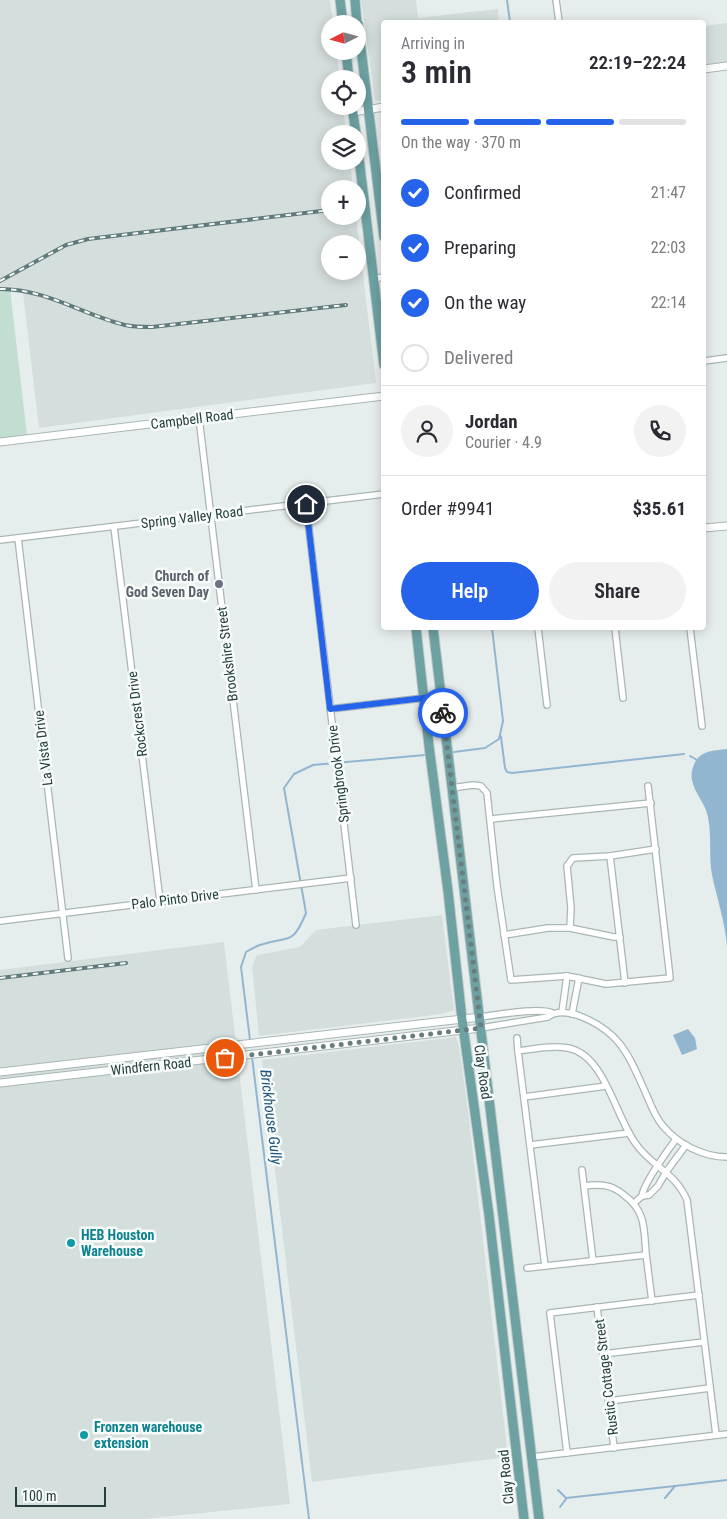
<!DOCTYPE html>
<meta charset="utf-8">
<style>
body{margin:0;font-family:"Roboto Condensed",sans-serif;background:#f2f2f3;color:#2b2b33;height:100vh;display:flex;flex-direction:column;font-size:19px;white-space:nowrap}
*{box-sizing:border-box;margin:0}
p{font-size:16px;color:#7c7c81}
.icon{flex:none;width:28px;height:28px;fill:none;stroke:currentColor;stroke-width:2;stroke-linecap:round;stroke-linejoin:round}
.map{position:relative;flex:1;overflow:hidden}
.sheet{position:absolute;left:381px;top:20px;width:325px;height:610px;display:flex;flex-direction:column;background:#fff;border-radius:5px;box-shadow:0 2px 12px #0003}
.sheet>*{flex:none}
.needle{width:32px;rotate:264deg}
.controls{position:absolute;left:321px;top:15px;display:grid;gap:10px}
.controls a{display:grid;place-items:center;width:45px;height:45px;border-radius:50%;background:#fff;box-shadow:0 2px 12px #0003;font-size:25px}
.scale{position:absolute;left:15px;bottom:12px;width:91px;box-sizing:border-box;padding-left:5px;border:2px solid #264040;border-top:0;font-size:14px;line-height:18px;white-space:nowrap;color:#264040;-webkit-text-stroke:4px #f7fbfa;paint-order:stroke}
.pin{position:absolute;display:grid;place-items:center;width:42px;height:42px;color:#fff;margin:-21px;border:2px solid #fff;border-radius:50%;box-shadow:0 1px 5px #0007}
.courier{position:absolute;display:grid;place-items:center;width:50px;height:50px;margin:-25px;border:4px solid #2563eb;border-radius:50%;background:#fff;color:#222;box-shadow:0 1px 6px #0007}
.headline em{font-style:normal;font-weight:600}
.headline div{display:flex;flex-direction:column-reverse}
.headline{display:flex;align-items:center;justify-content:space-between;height:85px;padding:0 20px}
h1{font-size:32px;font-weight:600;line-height:38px}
.bar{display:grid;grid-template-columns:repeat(4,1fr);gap:8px 5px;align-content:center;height:60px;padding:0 20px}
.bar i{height:6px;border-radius:4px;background:#e1e1e2}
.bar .selected{background:#2563eb}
.bar p{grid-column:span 4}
.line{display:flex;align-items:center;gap:12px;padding:0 20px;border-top:1px solid #e1e1e2}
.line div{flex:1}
.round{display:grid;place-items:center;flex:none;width:52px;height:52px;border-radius:26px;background:#f2f2f3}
ol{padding:0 20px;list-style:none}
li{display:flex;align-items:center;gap:15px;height:55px}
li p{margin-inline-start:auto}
li .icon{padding:5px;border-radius:50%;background:#2563eb;color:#fff;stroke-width:4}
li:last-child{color:#7c7c81}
li i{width:28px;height:28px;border:2px solid #e1e1e2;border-radius:50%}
.primary-button{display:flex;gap:10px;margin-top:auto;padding:10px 20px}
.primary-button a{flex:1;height:58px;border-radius:30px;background:#2563eb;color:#fff;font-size:20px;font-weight:600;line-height:58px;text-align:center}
.primary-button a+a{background:#f2f2f3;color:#2b2b33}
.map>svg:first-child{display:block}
.built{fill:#d4dedc;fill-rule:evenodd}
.green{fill:#c1ded1}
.water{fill:#92b6d0}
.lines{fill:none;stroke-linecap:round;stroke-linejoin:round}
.stream{stroke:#92b6d0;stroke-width:2}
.minor-casing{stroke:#a9b6b6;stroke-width:8}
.tertiary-casing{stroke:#a9b6b6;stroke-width:9}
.primary-casing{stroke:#c2caca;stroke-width:11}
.minor{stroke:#fff;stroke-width:5.5}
.tertiary{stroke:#fff;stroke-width:7}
.primary{stroke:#6da1a2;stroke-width:9}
.rail-casing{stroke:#607b7b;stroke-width:4}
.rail{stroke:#f7fbfa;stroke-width:2;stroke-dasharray:5.5;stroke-linecap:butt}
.done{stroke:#697d7d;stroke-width:5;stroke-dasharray:0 9}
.route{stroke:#2563eb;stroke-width:6}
.worship-dot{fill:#6b7280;stroke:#f7fbfa;stroke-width:2}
.culture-dot{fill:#0f9aa8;stroke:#f7fbfa;stroke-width:2}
.labels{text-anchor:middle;stroke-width:5;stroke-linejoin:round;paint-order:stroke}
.street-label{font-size:14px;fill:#264040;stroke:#f7fbfa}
.worship-label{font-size:14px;font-weight:bold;fill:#5b616d;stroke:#f7fbfa;text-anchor:end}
.culture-label{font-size:14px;font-weight:bold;fill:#0d838f;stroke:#f7fbfa;text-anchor:start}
.water-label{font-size:15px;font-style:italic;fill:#21537a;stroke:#f7fbfa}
</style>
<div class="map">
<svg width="727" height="1519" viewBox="0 0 727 1519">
<rect width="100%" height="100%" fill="#e6eeed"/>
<g class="built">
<path d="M0,0H330L333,24H330V51H336L340,79H330V106H343L346,134H330V161H350L353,189H330V216H356L376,383L39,428L23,293L10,289L0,290ZM330,244H358V271H330Z"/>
<polygon points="361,0 416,0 418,18 498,9 499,22 384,22 384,100 375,101"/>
<polygon points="727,23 727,62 704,65 704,26"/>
<polygon points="442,915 454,1010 442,1014 259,1036 252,966 257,955 300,947 316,930"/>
<polygon points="224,942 290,1504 143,1519 0,1519 0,970"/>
<polygon points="456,1037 459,1046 468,1111 508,1457 312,1482 262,1060"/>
</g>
<polygon class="green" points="10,289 27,435 0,438 0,290"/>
<g class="water">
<path d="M727,749V946C725,922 717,898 712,875C708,854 713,831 706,810C701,798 689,785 692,771C696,751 710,751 727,749Z"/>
<polygon points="688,1029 695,1038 697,1049 682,1055 673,1035"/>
</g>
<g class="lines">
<g class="stream">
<polyline points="507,0 510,22"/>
<polyline points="500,735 501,737 505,768 507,772 512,773 684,754"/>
<polyline points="454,752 485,748 499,739 503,721 492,628"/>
<polyline points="690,756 697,760"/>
<path d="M250,1040L241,967L246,952C251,949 256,946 260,945C289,935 292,947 306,913L284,788L294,774L313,765L425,755"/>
<polyline points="252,1057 309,1519"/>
<polyline points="558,1490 566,1498 675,1486"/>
<polyline points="665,1498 675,1486 727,1480"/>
<polyline points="560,1507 566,1499"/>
</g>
<g class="minor-casing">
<g id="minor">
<polyline points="556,0 559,22"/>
<polyline points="373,279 384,277"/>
<polyline points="704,361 727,358"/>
<polyline points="199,418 256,890"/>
<polyline points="306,504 356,925"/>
<polyline points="114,527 160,901"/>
<polyline points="18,538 68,958"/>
<polyline points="0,540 384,494"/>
<polyline points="538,628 547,705"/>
<polyline points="615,628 623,698"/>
<polyline points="690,628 702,726"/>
<polyline points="330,709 441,696"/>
<polyline points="451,788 473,785 481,786 487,793 497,886 511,980 567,976 606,984 670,978 648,786"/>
<polyline points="491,819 651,803"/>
<polyline points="610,856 625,983"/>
<polyline points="0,921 351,878"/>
<polyline points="570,928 571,908 567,866 573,858 610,856 656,849"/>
<polyline points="504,935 548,928 570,928 614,937 620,937"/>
<polyline points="562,1012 567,976"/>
<polyline points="572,1014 579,978"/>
<path d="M480,1017C496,1015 539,1007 552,1013"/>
<path d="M481,1028L548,1017C556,1010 567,1012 577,1015C621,1031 629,1056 647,1096C651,1106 656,1118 663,1126C678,1144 703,1157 727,1157"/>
<path d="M517,1038L518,1051C534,1049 552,1045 568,1048C605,1055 615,1116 636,1144C652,1167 675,1172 687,1200L716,1435"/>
<polyline points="518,1051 545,1266 527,1268"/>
<polyline points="524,1097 606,1086"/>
<polyline points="530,1145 629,1133"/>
<polyline points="582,1170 593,1261"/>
<path d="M584,1186C600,1184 611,1184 624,1195C646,1211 644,1229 646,1254C648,1270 650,1285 652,1301"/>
<path d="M642,1196C643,1184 668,1150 676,1139"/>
<polyline points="634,1203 642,1196 649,1195 658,1186 666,1172 686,1145"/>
<polyline points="545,1266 646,1255"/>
<polyline points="597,1307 614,1448"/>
<polyline points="603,1354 704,1342"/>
<polyline points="609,1401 710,1388"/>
<polyline points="567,1453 550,1313 699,1295"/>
<polyline points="532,1457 727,1434"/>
</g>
</g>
<g class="tertiary-casing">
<g id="tertiary">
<polyline points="704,69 727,66"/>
<polyline points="353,112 384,107"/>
<polyline points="0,442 384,396"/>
<polyline points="704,528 727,526"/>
<polyline points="0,1072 480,1017"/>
<polyline points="0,1083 481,1028"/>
</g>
</g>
<g class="primary-casing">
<g id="primary">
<polyline points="340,0 343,24"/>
<polyline points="355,0 357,24"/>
<polyline points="358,24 384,237"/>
<polyline points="346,51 349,79"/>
<polyline points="352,106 356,134"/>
<polyline points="358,150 384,365"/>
<polyline points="416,628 429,746 448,891 462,1019 489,1215 524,1519"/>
<polyline points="433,628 539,1519"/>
</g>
</g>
<use href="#minor" class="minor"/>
<use href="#tertiary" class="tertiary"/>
<use href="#primary" class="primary"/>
<g class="rail-casing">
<g id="rail">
<polyline points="0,281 66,245 88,239 330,210"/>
<path d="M0,289C46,289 81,314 125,325C134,327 143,327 152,327L346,305"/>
<polyline points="0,978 126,963"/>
</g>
</g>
<use href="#rail" class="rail"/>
</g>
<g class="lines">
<polyline class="done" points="225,1058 481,1028 443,713"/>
<polyline class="route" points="306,504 330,709 441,696 443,713"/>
</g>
<circle class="worship-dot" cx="219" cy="584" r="5"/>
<g class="culture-dot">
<circle cx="71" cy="1243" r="5"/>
<circle cx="84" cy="1435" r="5"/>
</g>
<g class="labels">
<g class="street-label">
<text transform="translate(192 419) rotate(-7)" y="5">Campbell Road</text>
<text transform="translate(192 517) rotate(-7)" y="5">Spring Valley Road</text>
<text transform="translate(227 654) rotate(-97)" y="5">Brookshire Street</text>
<text transform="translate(137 714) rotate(-97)" y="5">Rockcrest Drive</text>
<text transform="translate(43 748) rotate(-97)" y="5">La Vista Drive</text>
<text transform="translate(338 774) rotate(-97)" y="5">Springbrook Drive</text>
<text transform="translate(175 899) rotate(-7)" y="5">Palo Pinto Drive</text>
<text transform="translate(151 1066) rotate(-6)" y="5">Windfern Road</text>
<text transform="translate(483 1072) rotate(82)" y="5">Clay Road</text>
<text transform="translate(606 1377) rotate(-97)" y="5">Rustic Cottage Street</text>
<text transform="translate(506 1477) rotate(-96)" y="5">Clay Road</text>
</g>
<g class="worship-label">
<text x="209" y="581">Church of<tspan x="209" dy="16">God Seven Day</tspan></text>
</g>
<g class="culture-label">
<text x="81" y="1240">HEB Houston<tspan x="81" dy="16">Warehouse</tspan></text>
<text x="94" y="1432">Fronzen warehouse<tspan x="94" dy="16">extension</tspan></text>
</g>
<g class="water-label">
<text transform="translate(271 1117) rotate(83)" y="5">Brickhouse Gully</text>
</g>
</g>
</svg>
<div class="controls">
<a><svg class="needle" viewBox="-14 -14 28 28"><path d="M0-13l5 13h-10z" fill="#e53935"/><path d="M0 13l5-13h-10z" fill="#7c7c81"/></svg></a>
<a><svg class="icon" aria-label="locate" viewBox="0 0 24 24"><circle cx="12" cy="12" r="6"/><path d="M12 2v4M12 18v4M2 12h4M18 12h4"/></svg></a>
<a><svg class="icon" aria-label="layers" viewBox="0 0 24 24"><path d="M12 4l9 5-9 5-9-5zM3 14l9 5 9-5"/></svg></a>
<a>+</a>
<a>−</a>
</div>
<div class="scale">100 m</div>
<div class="pin" style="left:225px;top:1058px;background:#ea580c"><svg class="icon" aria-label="bag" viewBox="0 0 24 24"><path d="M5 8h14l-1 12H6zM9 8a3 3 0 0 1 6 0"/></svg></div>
<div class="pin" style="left:306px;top:504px;background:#1f2937"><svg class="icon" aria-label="home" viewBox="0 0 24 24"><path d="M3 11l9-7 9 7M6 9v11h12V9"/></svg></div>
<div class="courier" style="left:443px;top:713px"><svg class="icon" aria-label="bike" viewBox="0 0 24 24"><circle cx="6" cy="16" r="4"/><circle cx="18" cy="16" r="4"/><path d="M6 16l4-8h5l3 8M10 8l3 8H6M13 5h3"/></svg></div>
<section class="sheet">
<div class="headline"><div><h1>3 min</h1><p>Arriving in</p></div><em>22:19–22:24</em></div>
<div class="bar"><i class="selected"></i><i class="selected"></i><i class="selected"></i><i></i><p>On the way · 370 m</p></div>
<ol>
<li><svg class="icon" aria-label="check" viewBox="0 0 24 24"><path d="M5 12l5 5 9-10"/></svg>Confirmed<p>21:47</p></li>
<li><svg class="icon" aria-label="check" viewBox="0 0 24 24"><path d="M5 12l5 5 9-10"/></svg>Preparing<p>22:03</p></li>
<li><svg class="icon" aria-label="check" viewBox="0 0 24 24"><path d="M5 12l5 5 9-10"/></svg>On the way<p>22:14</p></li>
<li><i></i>Delivered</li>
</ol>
<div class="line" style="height:90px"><a class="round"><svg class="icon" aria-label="person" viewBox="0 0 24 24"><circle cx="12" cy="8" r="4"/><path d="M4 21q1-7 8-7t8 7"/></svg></a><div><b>Jordan</b><p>Courier · 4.9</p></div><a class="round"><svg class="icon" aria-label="phone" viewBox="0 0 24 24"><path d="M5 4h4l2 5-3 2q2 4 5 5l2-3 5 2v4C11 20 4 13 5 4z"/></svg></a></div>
<div class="line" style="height:65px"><div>Order #9941</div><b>$35.61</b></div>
<div class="primary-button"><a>Help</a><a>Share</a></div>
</section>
</div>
